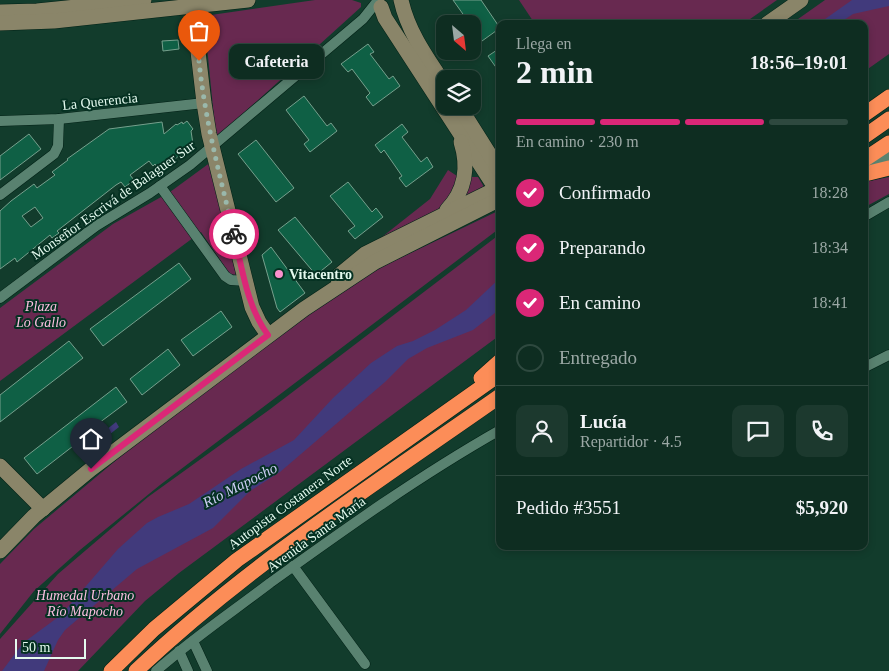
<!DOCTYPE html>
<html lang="es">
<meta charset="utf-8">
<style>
body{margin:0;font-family:Georgia,serif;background:#1c392e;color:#f1f3f6;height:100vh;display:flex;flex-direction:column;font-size:19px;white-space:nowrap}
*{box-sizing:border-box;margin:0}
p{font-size:16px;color:#9ba8a5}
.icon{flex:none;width:28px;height:28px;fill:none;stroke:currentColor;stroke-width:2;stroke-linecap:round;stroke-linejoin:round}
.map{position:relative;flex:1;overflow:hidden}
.details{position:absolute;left:496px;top:20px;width:372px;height:530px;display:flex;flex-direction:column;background:#0e2d21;border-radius:10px;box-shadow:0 2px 8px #0003,0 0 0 1px #2e493f}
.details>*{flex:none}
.needle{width:32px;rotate:152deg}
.buttons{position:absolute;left:436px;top:15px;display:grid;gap:10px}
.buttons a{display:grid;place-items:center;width:45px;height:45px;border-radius:10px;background:#0e2d21;box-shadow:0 2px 8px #0003,0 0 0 1px #2e493f;font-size:25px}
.scale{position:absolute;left:15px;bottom:12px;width:71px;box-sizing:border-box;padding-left:5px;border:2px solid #e4faef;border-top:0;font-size:14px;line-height:18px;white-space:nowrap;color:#e4faef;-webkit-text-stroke:4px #053122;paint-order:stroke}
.pin{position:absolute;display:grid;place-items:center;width:42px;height:42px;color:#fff;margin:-51px -21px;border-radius:50% 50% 50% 0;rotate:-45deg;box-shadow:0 0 5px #0007}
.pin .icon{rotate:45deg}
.courier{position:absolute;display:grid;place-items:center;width:50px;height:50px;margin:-25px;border:4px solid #db2777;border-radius:50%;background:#fff;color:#222;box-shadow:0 1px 6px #0007}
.bubble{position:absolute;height:35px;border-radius:10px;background:#0e2d21;box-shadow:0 2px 8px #0003,0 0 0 1px #2e493f;font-size:16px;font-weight:700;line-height:35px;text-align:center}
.head em{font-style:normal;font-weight:700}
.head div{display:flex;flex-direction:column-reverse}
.head{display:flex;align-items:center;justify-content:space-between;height:85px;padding:0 20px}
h1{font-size:32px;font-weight:700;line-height:38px}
.bar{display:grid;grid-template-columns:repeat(4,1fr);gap:8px 5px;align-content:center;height:60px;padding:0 20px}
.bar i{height:6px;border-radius:4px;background:#2e493f}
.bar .selected{background:#db2777}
.bar p{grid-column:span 4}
.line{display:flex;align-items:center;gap:12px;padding:0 20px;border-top:1px solid #2e493f}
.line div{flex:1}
.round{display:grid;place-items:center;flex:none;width:52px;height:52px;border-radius:10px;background:#1c392e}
ol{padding:0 20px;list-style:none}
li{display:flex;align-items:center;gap:15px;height:55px}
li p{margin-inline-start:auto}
li .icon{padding:5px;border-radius:50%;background:#db2777;color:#fff;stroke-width:4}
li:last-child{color:#9ba8a5}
li i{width:28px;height:28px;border:2px solid #2e493f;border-radius:50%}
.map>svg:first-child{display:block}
.green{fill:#682950}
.water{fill:#413a7c}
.building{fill:#0f6045;stroke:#76a08d;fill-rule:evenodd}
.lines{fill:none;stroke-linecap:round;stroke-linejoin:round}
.street-casing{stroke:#022116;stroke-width:11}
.secondary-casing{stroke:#022116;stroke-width:16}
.highway-casing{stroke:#022116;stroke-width:16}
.street{stroke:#598270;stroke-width:10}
.secondary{stroke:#8a8569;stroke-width:15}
.highway{stroke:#fc8d58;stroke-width:15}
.done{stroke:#9ab8ab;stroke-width:5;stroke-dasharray:0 9}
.route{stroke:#db2777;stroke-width:6}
.poi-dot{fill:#f890cc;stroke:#053122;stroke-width:2}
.labels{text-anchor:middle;stroke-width:4;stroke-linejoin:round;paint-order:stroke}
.street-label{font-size:14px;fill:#e4faef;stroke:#053122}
.poi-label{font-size:14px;font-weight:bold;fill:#e4faef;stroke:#053122;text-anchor:start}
.park-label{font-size:14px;font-style:italic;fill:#fcbee0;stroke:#053122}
.water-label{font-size:15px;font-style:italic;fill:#cecef6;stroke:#053122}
</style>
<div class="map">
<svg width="889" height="671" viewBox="0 0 889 671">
<rect width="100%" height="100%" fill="#123c2c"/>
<g class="green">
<polygon points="315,0 352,0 361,3 361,7 216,138 204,16"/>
<polygon points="519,0 777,0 743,24 535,24"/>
<polygon points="825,0 889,0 889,54 865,71 865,24 791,24"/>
<polygon points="211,162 236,275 230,274 201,232 0,381 0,308 113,224 170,192"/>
<polygon points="448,170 457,176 461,176 446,209 358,256 430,199"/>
<polygon points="469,177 478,177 484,187 461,205"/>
<polygon points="889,177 889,194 865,207 865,182"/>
<polygon points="500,210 500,228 160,485 80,550 34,591 0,634 0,564 34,529 157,426 343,288 388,264"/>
<polygon points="500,234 500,335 179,573 145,601 78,671 0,671 0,639 58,574 148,497 269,410"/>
</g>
<g class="water">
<polygon points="852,0 889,0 889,6 853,14 838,24 818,24"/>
<polygon points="500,278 500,309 473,330 427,348 408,359 385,382 280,472 250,491 213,528 137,569 65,630 58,640 44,671 2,671 23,643 61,615 118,549 147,523 158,517 189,504 241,469 294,440 333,398 371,363 397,346 413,341 435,330 466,310"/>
<polygon points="116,422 119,427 95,446 91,442"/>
</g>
<g class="building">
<polygon points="453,0 481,0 500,28 482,41 472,28 472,24 470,24"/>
<polygon points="178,40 179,49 163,51 162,41"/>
<polygon points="368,44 374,52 370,54 389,79 393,76 400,86 373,106 366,97 370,93 352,69 348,72 341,64"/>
<polygon points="500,48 500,73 488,56"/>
<polygon points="304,96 327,126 331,123 337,131 310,152 304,144 309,140 286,110"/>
<path d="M187,121L193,129L191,131L193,144L169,164L170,166L161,173L155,164L153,166L149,161L130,175L134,180L125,187L121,182L116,185L57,231L59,233L52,238L50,235L17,262L15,258L0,269V211L11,201L34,184L37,188L55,175L52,172L68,160L67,159L109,129L162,122L164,134L176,124L177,125L182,122L183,124ZM35,207L43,218L31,227L22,216Z"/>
<polygon points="402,124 408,132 402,137 421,162 427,157 433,167 406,187 399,178 402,176 384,150 381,153 375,145"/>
<polygon points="29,134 41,149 0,180 0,156"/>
<polygon points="256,140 294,188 276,202 238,154"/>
<polygon points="348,182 372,212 376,208 383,217 355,239 348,231 355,226 330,196"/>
<polygon points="295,217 332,262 316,275 278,230"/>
<polygon points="271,247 305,293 280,312 277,308 262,255"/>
<polygon points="179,263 191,279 103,346 90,329"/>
<polygon points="221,311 232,327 193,356 181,340"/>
<polygon points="69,341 83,358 0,422 0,395"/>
<polygon points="168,349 180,365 142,395 130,379"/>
<polygon points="116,387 127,402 75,441 77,443 37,474 24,458"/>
</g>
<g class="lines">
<g class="street-casing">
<g id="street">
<polyline points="0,121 59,119 204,103"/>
<polyline points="867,170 889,155"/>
<polyline points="160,186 225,276 231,280 246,281"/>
<polyline points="0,195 54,154 58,146 59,119"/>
<polyline points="865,216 889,202"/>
<polyline points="0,298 96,226 150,193 190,165 363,19 375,4"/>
<polyline points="865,367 889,355"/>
<polyline points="293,566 365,664"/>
<polyline points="193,641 207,671"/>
<polyline points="179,651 188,671"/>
<path d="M156,671C192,639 232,612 270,583C345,529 419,476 500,430"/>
</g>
</g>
<g class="secondary-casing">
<g id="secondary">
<polyline points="192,0 204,103 209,134 252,307 259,322 268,335"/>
<path d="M401,0C408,32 427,58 445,85"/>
<polyline points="381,7 385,18 500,195"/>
<polyline points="0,12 37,11 144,0"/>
<polyline points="0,23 54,21 248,0"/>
<polyline points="767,24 801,0"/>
<polyline points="459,106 500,171"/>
<path d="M447,210C465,191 469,167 461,142"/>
<polyline points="337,277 365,254 375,249 500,187"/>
<polyline points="0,466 43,509"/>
<polyline points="0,551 34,516 91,469 304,309 375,262 500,199"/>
</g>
</g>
<g class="highway-casing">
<g id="highway">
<polyline points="865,114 889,97"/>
<polyline points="865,136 889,119"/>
<polyline points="865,159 889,143"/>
<polyline points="865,174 889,168"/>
<polyline points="481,378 500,361"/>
<polyline points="111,671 154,629 237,560 500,374"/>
<path d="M136,671C247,566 376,483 500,396"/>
</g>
</g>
<use href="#street" class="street"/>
<use href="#secondary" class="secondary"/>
<use href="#highway" class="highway"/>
</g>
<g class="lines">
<path class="done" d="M199,61C205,120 220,177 234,234"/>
<path class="route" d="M91,469L268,335C247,307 242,268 234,234"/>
</g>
<circle class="poi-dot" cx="279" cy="274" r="5"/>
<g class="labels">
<g class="street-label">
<text transform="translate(100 101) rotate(-6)" y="5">La Querencia</text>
<text transform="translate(113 200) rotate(-35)" y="5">Monseñor Escrivá de Balaguer Sur</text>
<text transform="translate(290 502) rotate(-36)" y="5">Autopista Costanera Norte</text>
<text transform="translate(316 534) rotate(-36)" y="5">Avenida Santa María</text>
</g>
<g class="poi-label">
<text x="289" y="279">Vitacentro</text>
</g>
<g class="park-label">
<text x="41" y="311">Plaza<tspan x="41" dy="16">Lo Gallo</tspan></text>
<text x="85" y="600">Humedal Urbano<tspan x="85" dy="16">Río Mapocho</tspan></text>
</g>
<g class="water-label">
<text transform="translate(240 485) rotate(-27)" y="5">Río Mapocho</text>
</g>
</g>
</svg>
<div class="buttons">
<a><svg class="needle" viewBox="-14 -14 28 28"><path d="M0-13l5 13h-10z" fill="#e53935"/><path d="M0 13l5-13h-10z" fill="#9ba8a5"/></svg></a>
<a><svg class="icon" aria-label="layers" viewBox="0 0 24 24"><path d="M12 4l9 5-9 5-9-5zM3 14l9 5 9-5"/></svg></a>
</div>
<div class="scale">50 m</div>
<div class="pin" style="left:199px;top:61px;background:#ea580c"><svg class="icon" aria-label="bag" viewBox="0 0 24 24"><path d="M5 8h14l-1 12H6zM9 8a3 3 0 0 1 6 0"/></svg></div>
<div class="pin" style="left:91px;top:469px;background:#1f2937"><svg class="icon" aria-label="home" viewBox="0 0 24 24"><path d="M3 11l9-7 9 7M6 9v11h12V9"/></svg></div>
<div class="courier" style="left:234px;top:234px"><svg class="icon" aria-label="bike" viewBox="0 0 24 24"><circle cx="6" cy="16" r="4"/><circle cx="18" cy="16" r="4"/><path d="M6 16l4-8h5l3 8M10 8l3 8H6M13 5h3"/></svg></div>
<div class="bubble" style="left:229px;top:44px;width:95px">Cafeteria</div>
<section class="details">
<div class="head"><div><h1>2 min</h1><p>Llega en</p></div><em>18:56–19:01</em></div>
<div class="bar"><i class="selected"></i><i class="selected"></i><i class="selected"></i><i></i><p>En camino · 230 m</p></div>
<ol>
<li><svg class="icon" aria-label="check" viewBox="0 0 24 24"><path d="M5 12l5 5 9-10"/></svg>Confirmado<p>18:28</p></li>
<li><svg class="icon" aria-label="check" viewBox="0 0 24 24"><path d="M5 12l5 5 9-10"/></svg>Preparando<p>18:34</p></li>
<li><svg class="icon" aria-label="check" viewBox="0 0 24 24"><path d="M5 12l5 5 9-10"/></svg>En camino<p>18:41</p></li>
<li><i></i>Entregado</li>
</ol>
<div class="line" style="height:90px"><a class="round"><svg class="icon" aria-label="person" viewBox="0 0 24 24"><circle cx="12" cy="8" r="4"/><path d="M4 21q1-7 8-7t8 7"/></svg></a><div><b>Lucía</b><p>Repartidor · 4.5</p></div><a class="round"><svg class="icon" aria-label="chat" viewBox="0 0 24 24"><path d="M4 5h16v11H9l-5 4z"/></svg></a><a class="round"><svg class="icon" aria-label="phone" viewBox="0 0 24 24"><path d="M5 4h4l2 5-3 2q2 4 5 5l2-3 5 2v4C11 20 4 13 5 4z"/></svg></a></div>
<div class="line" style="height:65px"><div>Pedido #3551</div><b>$5,920</b></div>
</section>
</div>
